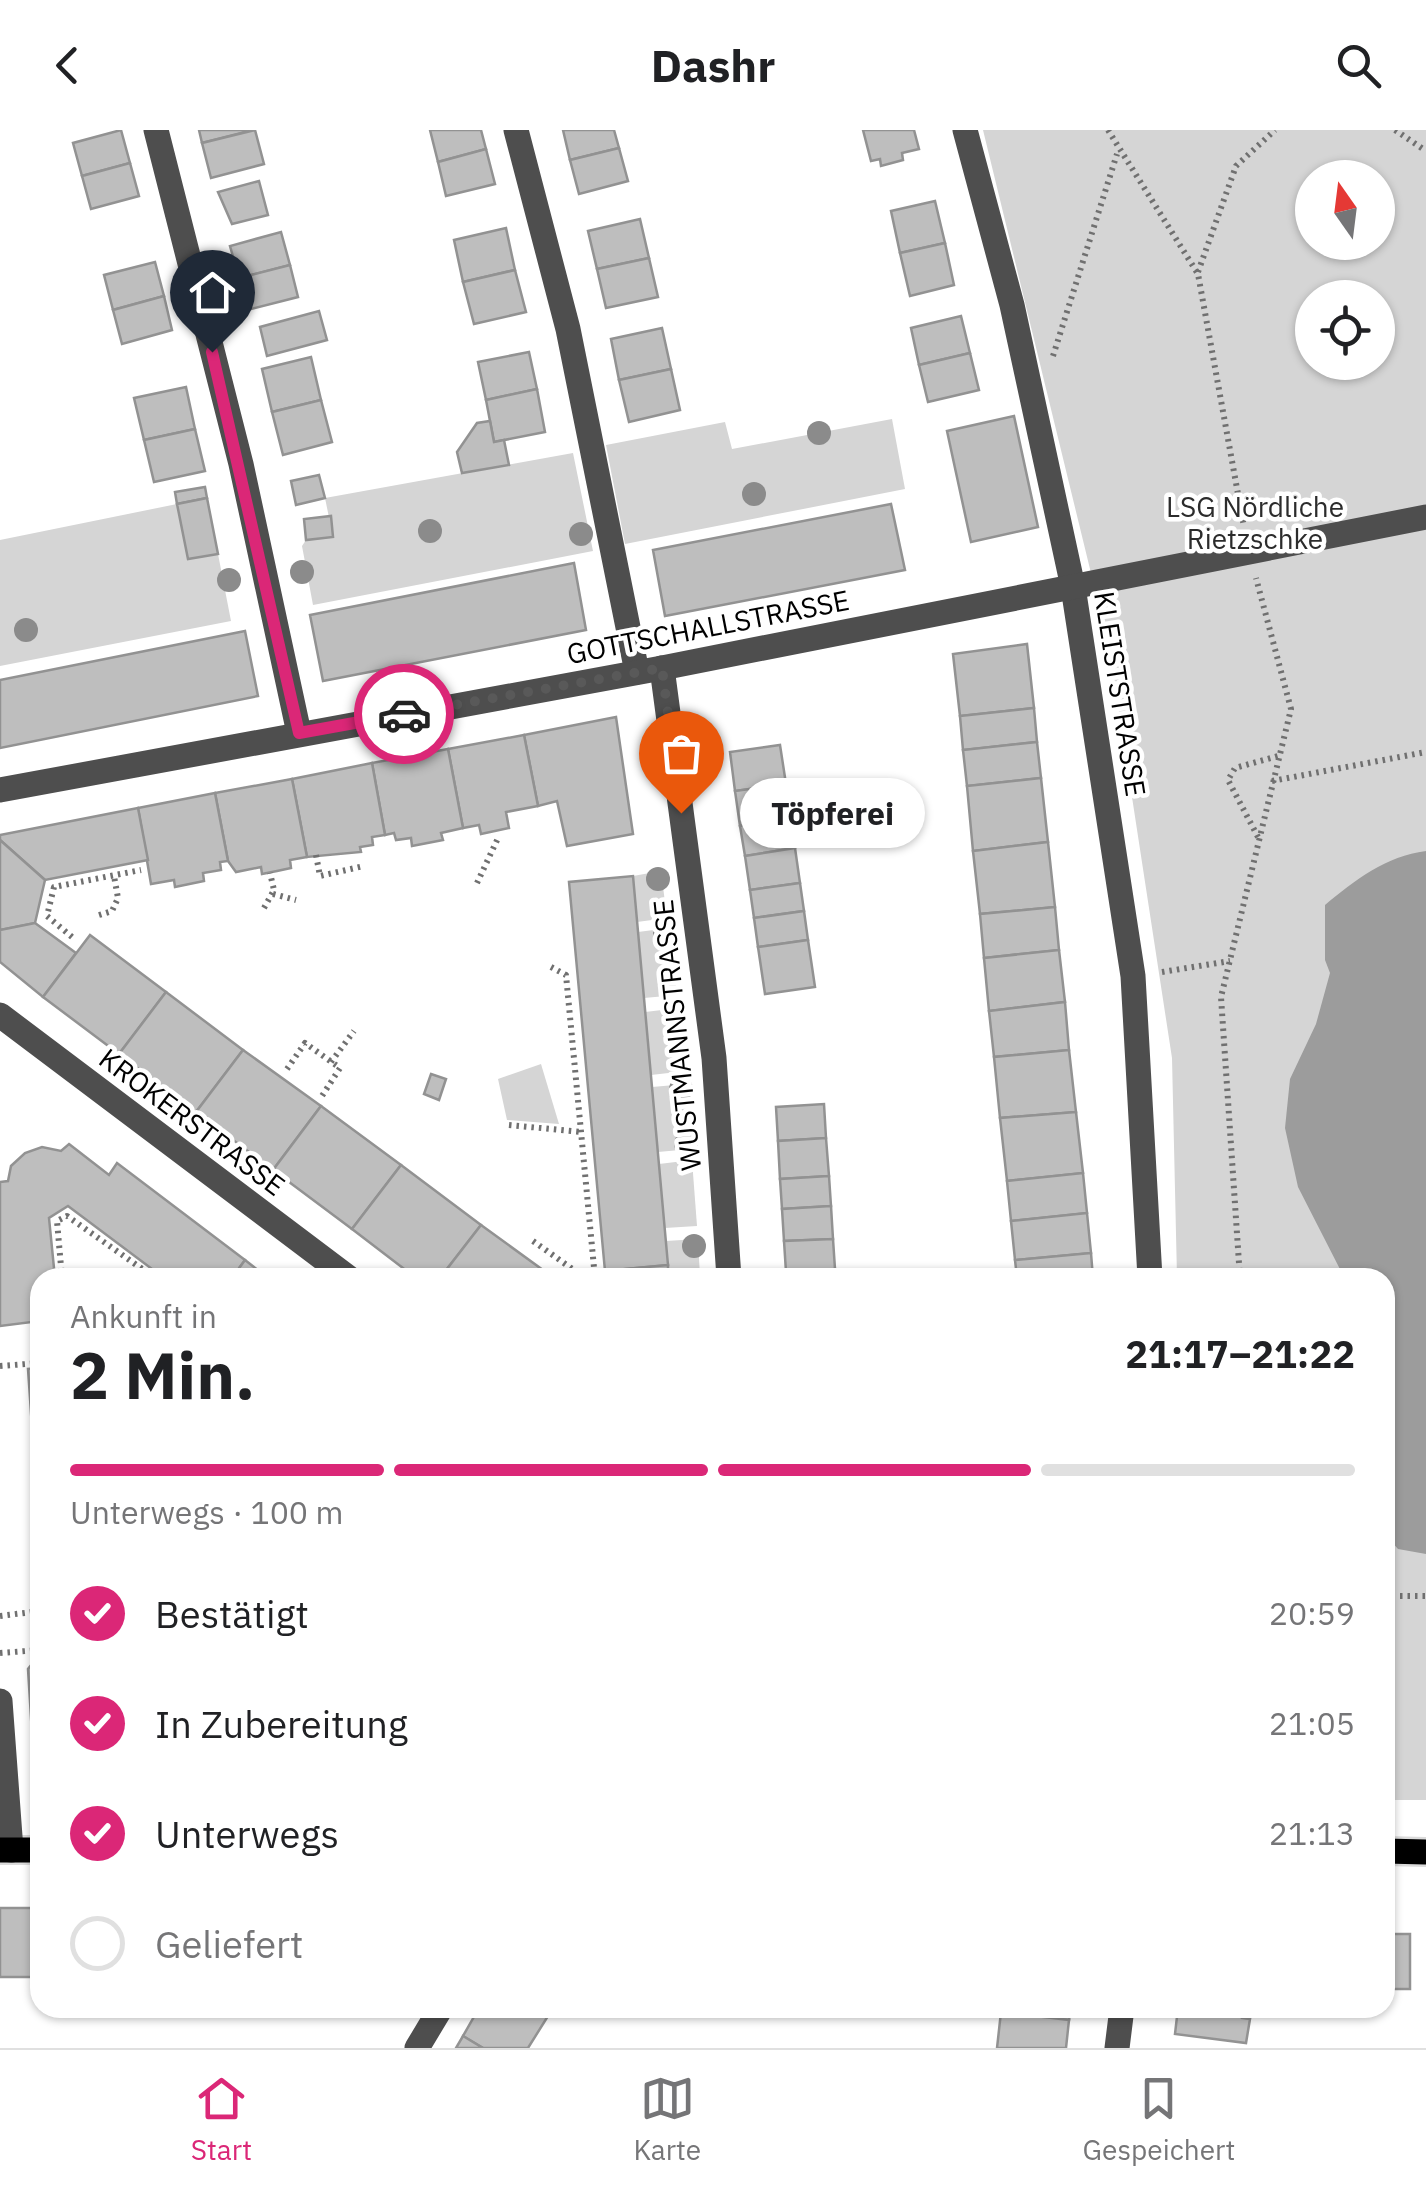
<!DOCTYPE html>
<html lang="de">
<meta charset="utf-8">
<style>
body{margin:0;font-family:"IBM Plex Sans",sans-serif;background:#f2f2f2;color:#202124;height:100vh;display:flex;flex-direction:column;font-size:38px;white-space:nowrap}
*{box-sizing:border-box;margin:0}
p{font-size:32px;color:#757577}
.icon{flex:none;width:55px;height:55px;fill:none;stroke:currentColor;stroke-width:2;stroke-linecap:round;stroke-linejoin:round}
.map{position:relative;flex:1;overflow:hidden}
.side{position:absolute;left:30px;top:1138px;width:1365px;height:750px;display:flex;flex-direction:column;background:#fff;border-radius:30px;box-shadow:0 2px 8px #0004}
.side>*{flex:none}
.needle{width:65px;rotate:346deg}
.fabs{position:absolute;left:1295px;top:30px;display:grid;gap:20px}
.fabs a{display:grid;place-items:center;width:100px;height:100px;border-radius:50%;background:#fff;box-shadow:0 2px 8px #0004;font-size:50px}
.pin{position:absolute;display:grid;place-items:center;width:85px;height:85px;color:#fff;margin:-102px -42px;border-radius:50% 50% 50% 0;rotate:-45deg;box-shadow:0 0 10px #0007}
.pin .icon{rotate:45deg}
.courier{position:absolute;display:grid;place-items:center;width:100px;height:100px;margin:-50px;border:8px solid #db2777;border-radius:50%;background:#fff;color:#222;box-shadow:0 2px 12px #0007}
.bubble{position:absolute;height:70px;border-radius:35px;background:#fff;box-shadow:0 2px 8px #0004;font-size:32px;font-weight:800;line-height:70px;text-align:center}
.head em{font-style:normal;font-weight:800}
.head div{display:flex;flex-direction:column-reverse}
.head{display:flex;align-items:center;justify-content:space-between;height:170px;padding:0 40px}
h1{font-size:65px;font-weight:800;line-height:75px}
.bar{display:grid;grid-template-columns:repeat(4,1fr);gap:15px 10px;align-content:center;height:120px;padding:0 40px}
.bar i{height:12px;border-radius:8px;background:#e0e0e0}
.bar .selected{background:#db2777}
.bar p{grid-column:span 4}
ol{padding:0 40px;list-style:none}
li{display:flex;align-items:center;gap:30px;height:110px}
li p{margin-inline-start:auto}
li .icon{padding:10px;border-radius:50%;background:#db2777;color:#fff;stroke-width:4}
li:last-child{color:#757577}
li i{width:55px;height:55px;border:5px solid #e0e0e0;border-radius:50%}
header{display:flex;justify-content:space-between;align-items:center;height:130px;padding:0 40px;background:#fff;font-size:45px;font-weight:800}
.menu{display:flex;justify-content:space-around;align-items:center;height:140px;border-top:2px solid #e0e0e0;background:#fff;font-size:28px;color:#757577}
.menu a{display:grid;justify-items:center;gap:5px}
.menu .selected{color:#db2777}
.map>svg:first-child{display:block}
.green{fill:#d5d5d5;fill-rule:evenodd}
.water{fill:#9c9c9c}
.building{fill:#bebebe;stroke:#929292;stroke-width:2.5}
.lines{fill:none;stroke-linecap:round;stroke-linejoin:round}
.major-casing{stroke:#dbdbdb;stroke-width:30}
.path{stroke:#707070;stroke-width:6;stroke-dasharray:2.5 5;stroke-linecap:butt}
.minor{stroke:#4e4e4e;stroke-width:25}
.major{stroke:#000;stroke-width:25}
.tree{fill:#8b8b8b}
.done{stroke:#595959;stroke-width:10;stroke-dasharray:0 18}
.route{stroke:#db2777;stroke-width:12}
.labels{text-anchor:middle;stroke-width:9;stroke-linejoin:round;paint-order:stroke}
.park-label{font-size:28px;fill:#2c2c2c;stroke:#fff}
.street-label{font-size:28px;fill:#000;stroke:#fff}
</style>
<header><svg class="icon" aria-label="back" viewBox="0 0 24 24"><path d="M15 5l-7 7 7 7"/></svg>Dashr<svg class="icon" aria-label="search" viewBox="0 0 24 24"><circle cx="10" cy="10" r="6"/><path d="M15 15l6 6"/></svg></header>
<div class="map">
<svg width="1426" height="1918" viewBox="0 0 1426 1918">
<rect width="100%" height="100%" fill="#fff"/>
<g class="green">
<path d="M983,0H1426V1670H1385V1148L1177,1147L1172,928L1109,517ZM1312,48H1378V112H1312ZM1312,168H1378V232H1312Z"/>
<polygon points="892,289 905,359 625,414 606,315 725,292 732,319"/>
<polygon points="573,323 593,421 313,475 302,416 306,410 333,407 325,368"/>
<polygon points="177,374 188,429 218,424 231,491 0,536 0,410"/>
<polygon points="661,741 667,788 637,792 633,746"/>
<polygon points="669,798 677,865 644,868 638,802"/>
<polygon points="679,878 686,941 651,945 645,882"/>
<polygon points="541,934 559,994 507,990 498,949"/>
<polygon points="686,954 691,1019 658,1022 652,957"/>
<polygon points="692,1030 697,1096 665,1098 659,1034"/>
<polygon points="698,1109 700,1147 668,1147 666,1111"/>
</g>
<path class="water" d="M1426,721V1424L1398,1419L1385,1404V1148L1344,1147L1298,1057L1285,998L1290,949L1316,894L1330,843L1325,830V775C1355,750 1386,726 1426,721Z"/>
<g class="building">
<polygon points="121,0 130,33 82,46 73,13"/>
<polygon points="199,0 253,0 202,13"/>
<polygon points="255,0 264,34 211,48 202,13"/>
<polygon points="430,0 481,0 486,19 438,32"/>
<polygon points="563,0 614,0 619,18 570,30"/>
<polygon points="863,0 914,0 919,19 902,23 903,30 881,36 880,29 871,31"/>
<polygon points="619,18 628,51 579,64 570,30"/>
<polygon points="486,19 495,54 446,66 438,32"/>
<polygon points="130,33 139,66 91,79 82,46"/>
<polygon points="259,51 268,85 232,94 218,62"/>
<polygon points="935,71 945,113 900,123 891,81"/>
<polygon points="640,89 649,128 597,139 588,101"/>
<polygon points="506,98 515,140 463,152 454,110"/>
<polygon points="281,102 290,135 239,148 230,116"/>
<polygon points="945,113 954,155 910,166 900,123"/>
<polygon points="649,128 658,167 606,178 597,139"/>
<polygon points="155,132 164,166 113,180 104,145"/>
<polygon points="290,135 298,167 247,180 239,148"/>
<polygon points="515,140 526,182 474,194 463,152"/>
<polygon points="164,166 172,200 122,214 113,180"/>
<polygon points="319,181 327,210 267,226 260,197"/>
<polygon points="961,186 970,223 919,235 911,198"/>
<polygon points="662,198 671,239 619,250 611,209"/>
<polygon points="529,222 537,259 486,270 478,232"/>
<polygon points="970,223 979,260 928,272 919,235"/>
<polygon points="311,227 321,270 272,282 262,239"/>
<polygon points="671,239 680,280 629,292 619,250"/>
<polygon points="186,257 195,299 144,310 134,268"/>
<polygon points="537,259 545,302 494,312 486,270"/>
<polygon points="321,270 332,312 283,325 272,282"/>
<polygon points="1014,286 1038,397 971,412 947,301"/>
<polygon points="490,291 494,312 504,310 509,335 462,343 457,322 477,293"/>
<polygon points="195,299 205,341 154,352 144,310"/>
<polygon points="319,345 325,368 296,375 291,351"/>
<polygon points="205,357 207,368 177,374 175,362"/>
<polygon points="207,368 218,424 188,429 177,374"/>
<polygon points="891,374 905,440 665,486 653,420"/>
<polygon points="331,386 333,407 306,410 304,389"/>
<polygon points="574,433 586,500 323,551 310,485"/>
<polygon points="245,501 258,566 0,618 0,550"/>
<polygon points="1027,514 1034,578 960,586 953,524"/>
<polygon points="1034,578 1037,612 963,620 960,586"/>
<polygon points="616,587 633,704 567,716 557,671 538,676 524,605"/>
<polygon points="524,605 538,676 506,682 509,698 481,704 479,695 463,698 448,619"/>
<polygon points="1037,612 1041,648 967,656 963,620"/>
<polygon points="780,615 786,654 735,661 730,622"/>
<polygon points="448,619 463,698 441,703 443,710 412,716 411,708 396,710 394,703 385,705 372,633"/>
<polygon points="372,633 385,705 372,707 373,715 360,717 361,722 307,727 292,649"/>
<polygon points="1041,648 1048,712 973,721 967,656"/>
<polygon points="292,649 307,727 290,730 291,738 277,741 262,744 261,737 236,742 228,731 215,663"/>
<polygon points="786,654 791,689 740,696 735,661"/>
<polygon points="215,663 228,731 220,732 221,740 203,743 204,751 175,757 174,750 151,754 138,678"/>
<polygon points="138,678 148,730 45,750 0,710 0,705"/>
<polygon points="791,689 795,718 745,726 740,696"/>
<polygon points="0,710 45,750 35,793 0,800"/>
<polygon points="1048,712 1055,777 980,784 973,721"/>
<polygon points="795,718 800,753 750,760 745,726"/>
<polygon points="633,746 668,1135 605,1141 569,752"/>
<polygon points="800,753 804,781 754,788 750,760"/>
<polygon points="1055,777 1059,820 984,828 980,784"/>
<polygon points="804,781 808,810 758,817 754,788"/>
<polygon points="35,793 76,823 43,867 0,832 0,800"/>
<polygon points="90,805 166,862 119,924 43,867"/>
<polygon points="808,810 815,857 765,864 758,817"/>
<polygon points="1059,820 1065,872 989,881 984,828"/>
<polygon points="166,862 243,920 196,982 119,924"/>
<polygon points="1065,872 1069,920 994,927 989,881"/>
<polygon points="243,920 321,976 273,1040 196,982"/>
<polygon points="1069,920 1076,982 1000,988 994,927"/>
<polygon points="431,944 446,949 439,970 424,964"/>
<polygon points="824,974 826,1008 778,1011 776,977"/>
<polygon points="321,976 401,1035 352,1099 273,1040"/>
<polygon points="1076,982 1083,1043 1007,1051 1000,988"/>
<polygon points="826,1008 829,1046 780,1049 778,1011"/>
<polygon points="69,1014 109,1045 117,1033 245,1130 232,1148 164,1148 68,1076 49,1088 55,1148 40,1148 40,1191 0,1196 0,1052 8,1051 11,1036 25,1023 42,1017 61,1021"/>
<polygon points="401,1035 481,1095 440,1148 416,1148 352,1099"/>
<polygon points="1083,1043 1087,1083 1011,1091 1007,1051"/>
<polygon points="829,1046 831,1076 782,1079 780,1049"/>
<polygon points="831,1076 833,1109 784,1111 782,1079"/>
<polygon points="1087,1083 1091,1123 1015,1130 1011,1091"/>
<polygon points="481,1095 554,1148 440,1148"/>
<polygon points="833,1109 835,1139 786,1142 784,1111"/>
<polygon points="1091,1123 1093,1148 1017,1148 1015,1130"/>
<polygon points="245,1130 268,1148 232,1148"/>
<polygon points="668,1135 668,1148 605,1148 605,1141"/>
<polygon points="835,1139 835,1148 787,1148 786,1142"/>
<polygon points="40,1238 40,1312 33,1312 28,1239"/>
<polygon points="33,1312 40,1312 40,1386 38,1386"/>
<polygon points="40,1524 40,1620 33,1620 28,1539"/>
<rect x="0" y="1778" width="40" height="69"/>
<rect x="1385" y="1804" width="25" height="55"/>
<polygon points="479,1878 553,1878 528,1918 483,1918 463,1906"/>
<polygon points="1002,1878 1071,1878 1069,1890 1001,1882"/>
<polygon points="1178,1878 1243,1878 1242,1888 1250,1889 1246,1913 1175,1904"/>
<polygon points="1001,1882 1069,1890 1066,1918 997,1918"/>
<polygon points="463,1906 483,1918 456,1918"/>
</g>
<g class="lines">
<g class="major-casing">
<g id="major">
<polyline points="0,1720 40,1720"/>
<polyline points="1385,1721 1426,1722"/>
</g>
</g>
<g class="path">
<polyline points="1108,0 1198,144 1244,397"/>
<polyline points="1395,0 1426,21"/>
<polyline points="1198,142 1236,36 1275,0"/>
<polyline points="1053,226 1117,24"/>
<polyline points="1272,651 1426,622"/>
<polyline points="1258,707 1228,650 1235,638 1278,626"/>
<polyline points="316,725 320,746 364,736"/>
<polyline points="477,753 499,706"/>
<polyline points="273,764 296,770"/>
<polyline points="264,778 274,760 270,743"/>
<polyline points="99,785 112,781 118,768 114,746"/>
<polyline points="72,807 47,786 54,757 141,740"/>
<polyline points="551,837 566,845 595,1148"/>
<polyline points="1162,842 1230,831"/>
<polyline points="331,932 354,901"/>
<polyline points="287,939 305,913 340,938 320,969"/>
<polyline points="509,995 582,1002"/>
<polyline points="533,1111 585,1148"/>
<polyline points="62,1148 57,1091 67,1086 155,1148"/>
<polyline points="1240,1148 1221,867 1291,579 1256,448"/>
<polyline points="0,1236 40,1233"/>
<polyline points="1385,1466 1426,1466"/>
<polyline points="0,1486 40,1481"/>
<polyline points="0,1523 40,1520"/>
</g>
<g class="minor">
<polyline points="156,0 241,334 299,603"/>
<polyline points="516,0 568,199 637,542"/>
<polyline points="965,0 1012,175 1073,457 1133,846 1150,1148"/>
<polyline points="662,538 714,928 729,1148"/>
<polyline points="0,660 662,538 1426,387"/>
<polyline points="0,885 349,1148"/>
<polyline points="0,1571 11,1720"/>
<polyline points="417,1918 441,1878"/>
<polyline points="1117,1918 1122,1878"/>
</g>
<use href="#major" class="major"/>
</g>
<g class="tree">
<circle cx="819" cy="303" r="12"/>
<circle cx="754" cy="364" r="12"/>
<circle cx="430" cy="401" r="12"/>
<circle cx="581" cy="404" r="12"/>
<circle cx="302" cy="442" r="12"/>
<circle cx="229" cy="450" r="12"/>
<circle cx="26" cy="500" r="12"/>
<circle cx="658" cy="749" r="12"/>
<circle cx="665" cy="804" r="12"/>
<circle cx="674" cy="884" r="12"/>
<circle cx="681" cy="959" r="12"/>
<circle cx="686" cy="1014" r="12"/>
<circle cx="694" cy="1116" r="12"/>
</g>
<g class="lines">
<polyline class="done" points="404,584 662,538 681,683"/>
<polyline class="route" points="212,222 299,603 404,584"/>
</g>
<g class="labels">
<g class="park-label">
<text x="1255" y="387">LSG Nördliche<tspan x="1255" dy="32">Rietzschke</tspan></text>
</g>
<g class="street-label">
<text transform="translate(708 497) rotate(-11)" y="10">GOTTSCHALLSTRASSE</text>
<text transform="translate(1120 564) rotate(81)" y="10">KLEISTSTRASSE</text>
<text transform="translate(677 905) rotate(-96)" y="10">WUSTMANNSTRASSE</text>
<text transform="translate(192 992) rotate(37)" y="10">KROKERSTRASSE</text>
</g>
</g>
</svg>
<div class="fabs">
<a><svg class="needle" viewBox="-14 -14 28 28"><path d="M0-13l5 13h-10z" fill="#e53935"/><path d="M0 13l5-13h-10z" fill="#757577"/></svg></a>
<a><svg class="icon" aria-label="locate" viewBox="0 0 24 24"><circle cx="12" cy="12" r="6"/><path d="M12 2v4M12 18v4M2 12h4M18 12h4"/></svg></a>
</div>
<div class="pin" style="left:681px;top:683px;background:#ea580c"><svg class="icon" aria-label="bag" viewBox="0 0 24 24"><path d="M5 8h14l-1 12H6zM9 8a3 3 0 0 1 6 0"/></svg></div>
<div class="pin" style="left:212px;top:222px;background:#1f2937"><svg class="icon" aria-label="home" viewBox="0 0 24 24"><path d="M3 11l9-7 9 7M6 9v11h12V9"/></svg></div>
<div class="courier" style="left:404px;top:584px"><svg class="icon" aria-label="car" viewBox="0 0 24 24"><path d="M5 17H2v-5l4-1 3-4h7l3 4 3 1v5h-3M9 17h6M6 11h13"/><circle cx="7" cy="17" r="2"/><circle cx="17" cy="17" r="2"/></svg></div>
<div class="bubble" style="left:740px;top:648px;width:185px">Töpferei</div>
<section class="side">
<div class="head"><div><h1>2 Min.</h1><p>Ankunft in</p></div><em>21:17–21:22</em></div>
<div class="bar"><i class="selected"></i><i class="selected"></i><i class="selected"></i><i></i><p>Unterwegs · 100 m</p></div>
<ol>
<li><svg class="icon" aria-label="check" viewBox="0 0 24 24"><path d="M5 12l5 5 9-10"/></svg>Bestätigt<p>20:59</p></li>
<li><svg class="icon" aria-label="check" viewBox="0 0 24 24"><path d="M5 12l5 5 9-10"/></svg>In Zubereitung<p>21:05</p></li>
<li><svg class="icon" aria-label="check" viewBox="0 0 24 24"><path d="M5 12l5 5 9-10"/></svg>Unterwegs<p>21:13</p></li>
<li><i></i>Geliefert</li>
</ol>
</section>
</div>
<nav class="menu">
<a class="selected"><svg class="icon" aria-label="home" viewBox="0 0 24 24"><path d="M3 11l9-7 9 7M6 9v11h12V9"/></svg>Start</a>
<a><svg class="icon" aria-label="map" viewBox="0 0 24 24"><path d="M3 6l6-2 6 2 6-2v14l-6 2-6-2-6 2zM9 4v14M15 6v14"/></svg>Karte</a>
<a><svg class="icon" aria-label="saved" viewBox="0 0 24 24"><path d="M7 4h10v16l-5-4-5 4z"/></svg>Gespeichert</a>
</nav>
